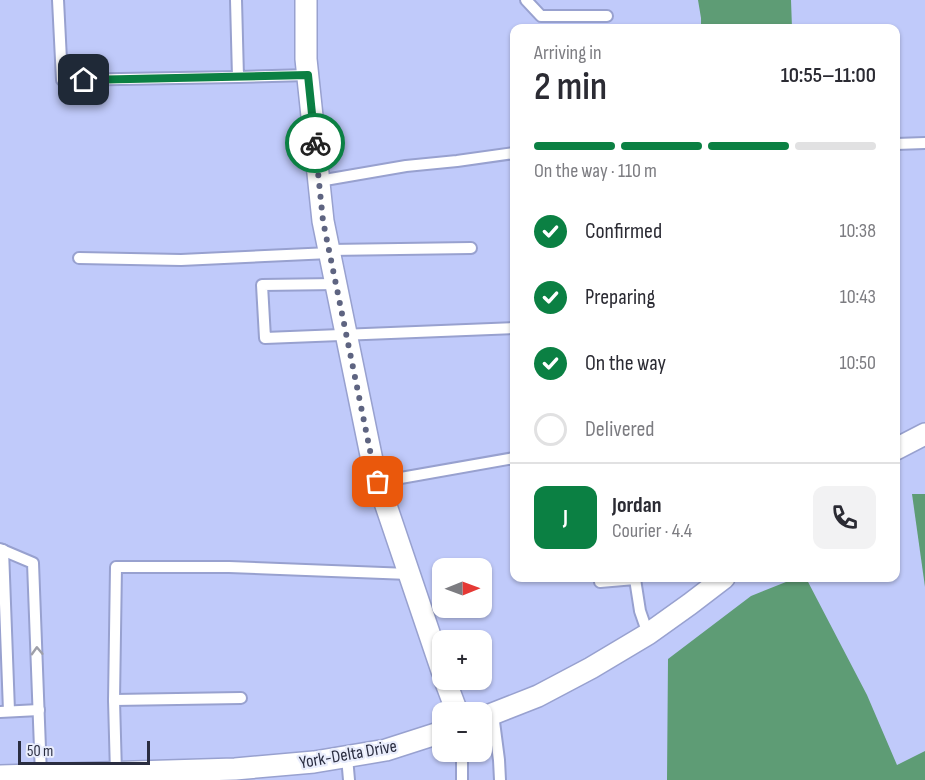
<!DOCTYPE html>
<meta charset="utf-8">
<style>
body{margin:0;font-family:"Sofia Sans Condensed",sans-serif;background:#f2f2f3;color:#2b2b33;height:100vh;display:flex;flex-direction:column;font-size:22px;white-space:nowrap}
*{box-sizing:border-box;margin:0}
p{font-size:20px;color:#7c7c81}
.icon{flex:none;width:33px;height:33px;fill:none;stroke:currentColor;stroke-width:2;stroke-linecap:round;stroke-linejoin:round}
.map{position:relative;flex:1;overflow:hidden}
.drawer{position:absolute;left:510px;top:24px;width:390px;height:558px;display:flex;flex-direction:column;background:#fff;border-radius:12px;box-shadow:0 2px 4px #0004}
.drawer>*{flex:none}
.needle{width:39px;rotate:89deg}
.buttons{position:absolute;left:432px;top:558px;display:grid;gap:12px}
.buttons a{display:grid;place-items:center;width:60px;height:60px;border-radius:12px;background:#fff;box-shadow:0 2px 4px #0004;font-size:30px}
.scale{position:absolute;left:18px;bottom:15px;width:132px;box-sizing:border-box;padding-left:6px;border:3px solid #2a2d40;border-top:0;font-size:16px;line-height:21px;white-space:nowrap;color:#2a2d40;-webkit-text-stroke:4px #e9edfc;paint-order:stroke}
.pin{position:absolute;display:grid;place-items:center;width:51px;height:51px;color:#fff;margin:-26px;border-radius:12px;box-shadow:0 3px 9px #0006}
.courier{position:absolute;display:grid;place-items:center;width:60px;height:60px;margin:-30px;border:4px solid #0b8043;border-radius:50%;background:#fff;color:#222;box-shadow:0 2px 8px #0007}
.headline em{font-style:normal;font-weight:600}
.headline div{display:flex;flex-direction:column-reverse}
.headline{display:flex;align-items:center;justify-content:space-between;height:102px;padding:0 24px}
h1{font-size:39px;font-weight:600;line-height:45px}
.bar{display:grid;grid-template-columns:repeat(4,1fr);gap:9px 6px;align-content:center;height:72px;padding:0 24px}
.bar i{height:8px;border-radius:4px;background:#e1e1e2}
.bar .selected{background:#0b8043}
.bar p{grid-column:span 4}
.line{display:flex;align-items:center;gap:15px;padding:0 24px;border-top:2px solid #e1e1e2}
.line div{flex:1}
.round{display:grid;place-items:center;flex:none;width:63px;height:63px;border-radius:12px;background:#f2f2f3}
ol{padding:0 24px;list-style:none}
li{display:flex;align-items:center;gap:18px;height:66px}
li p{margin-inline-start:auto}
li .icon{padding:6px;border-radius:50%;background:#0b8043;color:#fff;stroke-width:4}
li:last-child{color:#7c7c81}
li i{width:33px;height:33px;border:3px solid #e1e1e2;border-radius:50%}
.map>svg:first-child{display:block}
.forest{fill:#5e9c75}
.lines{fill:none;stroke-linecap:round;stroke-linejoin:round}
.service-casing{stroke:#98a1cf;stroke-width:14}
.minor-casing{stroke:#98a1cf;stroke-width:24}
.service{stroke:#fff;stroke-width:10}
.minor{stroke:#fff;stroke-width:21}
.oneway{stroke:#9fa0a9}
.done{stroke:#5e6481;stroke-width:6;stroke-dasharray:0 10.8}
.route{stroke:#0b8043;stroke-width:8}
.labels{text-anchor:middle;stroke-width:4.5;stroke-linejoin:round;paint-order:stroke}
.street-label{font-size:18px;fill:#2a2d40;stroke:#e9edfc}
</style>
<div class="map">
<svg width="925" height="780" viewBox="0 0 925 780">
<rect width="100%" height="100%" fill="#c0cafa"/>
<g class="forest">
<polygon points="698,0 791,0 792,28 701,28 701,18"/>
<polygon points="912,494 925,494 925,587"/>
<polygon points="796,578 806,578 867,695 897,765 925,751 925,780 667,780 668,659 751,596"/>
</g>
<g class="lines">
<g class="service-casing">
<g id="service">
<polyline points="58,0 62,80 238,77"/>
<polyline points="236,0 238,77 308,75"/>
<polyline points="526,0 541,16 607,16"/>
<polyline points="896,144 925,143"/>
<polyline points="319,181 406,166 457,161 514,153"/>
<polyline points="329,250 471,248"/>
<polyline points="79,258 181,260 330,253"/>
<polyline points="336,284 262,285 265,338 514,328"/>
<polyline points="378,482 514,458"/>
<polyline points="0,549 33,563 41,775"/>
<polyline points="3,550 9,711"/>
<polyline points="600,582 635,579 640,611 648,634"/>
<polyline points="114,700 241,698"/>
<polyline points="0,712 39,710"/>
<polyline points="493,714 499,760 500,780"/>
<polyline points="462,752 462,780"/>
<polyline points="347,757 349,780"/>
<polyline points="116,773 114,700 116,567 229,567 409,574"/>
</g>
</g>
<g class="minor-casing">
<g id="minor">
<polyline points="306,0 306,59 323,221 374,470 442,671"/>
<polyline points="896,449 925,434"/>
<polyline points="445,680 457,712"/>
<polyline points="482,718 538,696 591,668 648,634 690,604 724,578"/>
<polyline points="0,776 235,769 314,762 386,750 442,732"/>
</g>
</g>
<use href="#service" class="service"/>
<use href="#minor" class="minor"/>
</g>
<defs><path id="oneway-chevron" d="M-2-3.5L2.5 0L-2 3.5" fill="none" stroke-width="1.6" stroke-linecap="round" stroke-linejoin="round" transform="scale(1.5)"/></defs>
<use class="oneway" href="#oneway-chevron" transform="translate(37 651) rotate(-92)"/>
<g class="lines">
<polyline class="done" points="315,143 323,221 374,470 378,482"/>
<polyline class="route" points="84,80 308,75 315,143"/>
</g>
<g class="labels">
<g class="street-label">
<text transform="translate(348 754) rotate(-10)" y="6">York-Delta Drive</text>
</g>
</g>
</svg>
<div class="buttons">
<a><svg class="needle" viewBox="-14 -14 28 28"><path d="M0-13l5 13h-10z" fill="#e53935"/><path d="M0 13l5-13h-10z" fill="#7c7c81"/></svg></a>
<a>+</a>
<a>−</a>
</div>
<div class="scale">50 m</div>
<div class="pin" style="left:378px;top:482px;background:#ea580c"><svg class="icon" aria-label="bag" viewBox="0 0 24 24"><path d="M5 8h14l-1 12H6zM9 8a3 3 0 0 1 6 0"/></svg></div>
<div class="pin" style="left:84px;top:80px;background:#1f2937"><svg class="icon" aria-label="home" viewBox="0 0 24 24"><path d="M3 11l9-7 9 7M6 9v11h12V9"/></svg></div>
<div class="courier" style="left:315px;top:143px"><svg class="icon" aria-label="bike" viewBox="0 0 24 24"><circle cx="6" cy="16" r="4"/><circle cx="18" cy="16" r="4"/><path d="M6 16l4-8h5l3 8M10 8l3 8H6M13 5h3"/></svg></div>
<section class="drawer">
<div class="headline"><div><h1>2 min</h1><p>Arriving in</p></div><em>10:55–11:00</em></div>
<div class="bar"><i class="selected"></i><i class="selected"></i><i class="selected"></i><i></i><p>On the way · 110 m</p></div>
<ol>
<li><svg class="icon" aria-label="check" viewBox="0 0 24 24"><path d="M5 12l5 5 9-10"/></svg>Confirmed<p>10:38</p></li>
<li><svg class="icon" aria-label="check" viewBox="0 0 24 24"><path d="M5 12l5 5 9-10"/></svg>Preparing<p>10:43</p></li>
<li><svg class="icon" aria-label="check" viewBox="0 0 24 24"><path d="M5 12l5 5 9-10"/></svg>On the way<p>10:50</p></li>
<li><i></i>Delivered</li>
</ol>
<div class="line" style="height:108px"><b class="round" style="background:#0b8043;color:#fff">J</b><div><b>Jordan</b><p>Courier · 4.4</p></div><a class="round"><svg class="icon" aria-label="phone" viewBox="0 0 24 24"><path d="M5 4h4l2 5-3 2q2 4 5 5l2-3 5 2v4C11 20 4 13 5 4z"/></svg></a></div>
</section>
</div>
